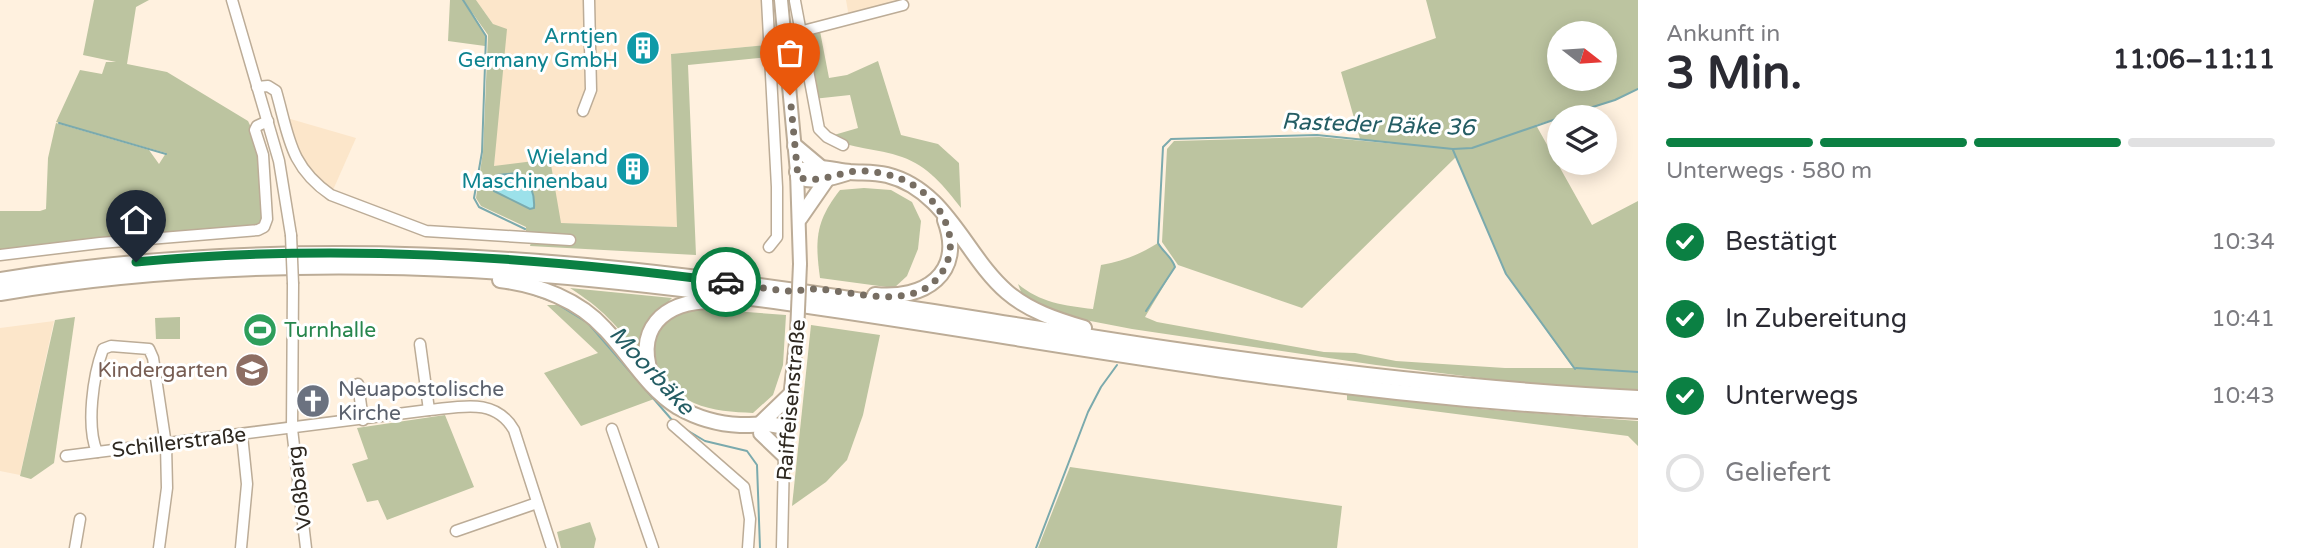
<!DOCTYPE html>
<html lang="de">
<meta charset="utf-8">
<style>
body{margin:0;font-family:"Varela Round",sans-serif;background:#f7f7f7;color:#2b2b33;height:100vh;display:flex;flex-direction:column;font-size:26px;white-space:nowrap}
*{box-sizing:border-box;margin:0}
p{font-size:23px;color:#7c7c81}
.icon{flex:none;width:38px;height:38px;fill:none;stroke:currentColor;stroke-width:2;stroke-linecap:round;stroke-linejoin:round}
.map{position:relative;flex:1;overflow:hidden}
.sheet{display:flex;flex-direction:column;background:#fff;width:665px}
.sheet>*{flex:none}
.needle{width:46px;rotate:107deg}
.tools{position:absolute;left:1547px;top:21px;display:grid;gap:14px}
.tools a{display:grid;place-items:center;width:70px;height:70px;border-radius:50%;background:#fff;box-shadow:0 4px 18px #0003;font-size:35px}
.pin{position:absolute;display:grid;place-items:center;width:60px;height:60px;color:#fff;margin:-72px -30px;border-radius:50% 50% 50% 0;rotate:-45deg;box-shadow:0 0 7px #0007}
.pin .icon{rotate:45deg}
.courier{position:absolute;display:grid;place-items:center;width:70px;height:70px;margin:-35px;border:5px solid #0b8043;border-radius:50%;background:#fff;color:#222;box-shadow:0 2px 9px #0007}
.head em{font-style:normal;font-weight:700}
.head div{display:flex;flex-direction:column-reverse}
.head{display:flex;align-items:center;justify-content:space-between;height:119px;padding:0 28px}
h1{font-size:46px;font-weight:700;line-height:52px}
.bar{display:grid;grid-template-columns:repeat(4,1fr);gap:10px 7px;align-content:center;height:84px;padding:0 28px}
.bar i{height:9px;border-radius:5px;background:#e1e1e2}
.bar .on{background:#0b8043}
.bar p{grid-column:span 4}
ol{padding:0 28px;list-style:none}
li{display:flex;align-items:center;gap:21px;height:77px}
li p{margin-inline-start:auto}
li .icon{padding:7px;border-radius:50%;background:#0b8043;color:#fff;stroke-width:4}
li:last-child{color:#7c7c81}
li i{width:38px;height:38px;border:4px solid #e1e1e2;border-radius:50%}
main{display:flex;flex:1;min-height:0}
.map>svg:first-child{display:block}
.built{fill:#fce6ca}
.green{fill:#bcc4a0;fill-rule:evenodd}
.water{fill:#9ce1ea;stroke:#7baaad;stroke-width:2}
.lines{fill:none;stroke-linecap:round;stroke-linejoin:round}
.stream{stroke:#7baaad;stroke-width:2}
.minor-casing{stroke:#bcac97;stroke-width:13}
.major-casing{stroke:#bcac97;stroke-width:16}
.highway-casing{stroke:#bcac97;stroke-width:18}
.minor{stroke:#fff;stroke-width:10}
.major{stroke:#fff;stroke-width:12}
.highway{stroke:#fff;stroke-width:14}
.minor-bridge-casing{stroke:#bcac97;stroke-width:13;stroke-linecap:butt}
.major-bridge-casing{stroke:#bcac97;stroke-width:16;stroke-linecap:butt}
.minor-bridge{stroke:#fff;stroke-width:10}
.major-bridge{stroke:#fff;stroke-width:12}
.done{stroke:#776e63;stroke-width:7;stroke-dasharray:0 12.6}
.route{stroke:#0b8043;stroke-width:9}
.labels{text-anchor:middle;stroke-width:6;stroke-linejoin:round;paint-order:stroke}
.culture-label{font-size:21px;fill:#0d838f;stroke:#fff;text-anchor:end}
.leisure-label{font-size:21px;fill:#27864d;stroke:#fff;text-anchor:start}
.education-label{font-size:21px;fill:#785e54;stroke:#fff;text-anchor:end}
.worship-label{font-size:21px;fill:#5b616d;stroke:#fff;text-anchor:start}
.street-label{font-size:21px;fill:#2e2820;stroke:#fff}
.water-label{font-size:23px;font-style:italic;fill:#245d64;stroke:#fff}
</style>
<main>
<div class="map">
<svg width="1638" height="548" viewBox="0 0 1638 548">
<rect width="100%" height="100%" fill="#fff1df"/>
<g class="built">
<polygon points="476,0 764,0 768,45 671,54 678,227 561,223 494,167 497,119 493,24"/>
<polygon points="846,0 909,0 849,17"/>
<polygon points="287,118 356,138 333,190 314,176 300,160"/>
<polygon points="54,321 20,475 0,471 0,328"/>
</g>
<g class="green">
<polygon points="94,0 149,0 136,7 127,64 167,72 248,121 259,144 266,216 260,226 0,253 0,211 40,211 46,209 48,158 56,123 149,150 159,164 166,153 56,122 80,70 102,74 106,62 116,62 83,55"/>
<polygon points="450,0 476,0 493,24 507,29 494,166 550,159 561,223 677,227 671,54 768,45 769,57 688,65 696,255 530,246 533,235 526,234 526,227 481,206 476,198 483,152 488,35 471,11 486,36 485,46 448,41"/>
<path d="M1426,0H1638V89L1615,100L1536,125L1592,225L1638,201V391L1496,380L1376,365L1132,329L1054,314L1023,297L1018,284C1039,302 1065,306 1093,309L1101,265C1123,261 1139,255 1158,243C1163,252 1172,257 1175,267L1145,317L1157,322L1324,352L1355,353L1396,361L1505,368H1573L1506,274L1456,157L1302,308L1178,265L1162,242L1167,149L1174,141L1319,137L1397,144L1360,139L1341,72L1436,38ZM1559,33H1605V79H1559Z"/>
<path d="M819,26L829,78L847,75L878,61L901,135L938,144L959,163L961,208C945,187 928,166 902,157C877,148 851,149 827,137L858,128L850,95L813,99L799,32Z"/>
<path d="M864,188L891,190L912,202L921,221L918,249L907,276L894,288L820,278C815,240 815,222 840,190Z"/>
<path d="M570,288L672,298C655,315 643,334 639,357C619,326 601,308 570,288Z"/>
<polygon points="547,305 559,305 588,323 654,399 581,426 544,373 598,353"/>
<path d="M705,309L786,315L783,365L773,395L753,413C734,412 712,411 694,403C685,399 675,390 668,382C650,362 648,333 673,317C682,311 695,310 705,309Z"/>
<polygon points="75,317 54,463 31,479 20,476 55,320"/>
<polygon points="180,317 180,339 156,339 155,318"/>
<polygon points="811,325 880,335 863,415 847,460 826,482 792,506"/>
<polygon points="1347,394 1480,409 1638,421 1638,446 1628,436 1347,400"/>
<polygon points="445,415 474,487 387,520 378,500 367,502 352,464 368,459 357,428"/>
<polygon points="1070,467 1342,506 1337,548 1038,548"/>
<polygon points="590,522 596,539 594,548 561,548 557,532"/>
</g>
<path class="water" d="M518,173C530,178 535,195 534,208L530,209L494,191L493,181L497,175Z"/>
<g class="lines">
<g class="stream">
<polyline points="463,0 486,36 482,152 474,198 479,207 525,229"/>
<polyline points="1561,117 1615,100 1638,89"/>
<polyline points="59,123 166,154"/>
<polyline points="1453,150 1506,274 1575,369"/>
<polyline points="526,292 554,302 588,323 672,420"/>
<path d="M1146,311L1175,267C1172,257 1163,252 1158,243L1163,147L1171,139L1317,135L1453,149L1472,148L1559,118"/>
<polyline points="1576,368 1638,372"/>
<polyline points="685,429 705,441 747,451 757,465 760,548"/>
<polyline points="1036,548 1088,412 1101,387 1117,365"/>
</g>
<g class="minor-casing">
<g id="minor">
<polyline points="232,0 279,161 291,235"/>
<polyline points="767,0 777,187 777,237 769,247"/>
<polyline points="795,1 819,129 827,137 843,145"/>
<polyline points="799,32 903,5"/>
<path d="M257,87L268,86L276,91C289,136 289,166 331,195L426,231L570,240"/>
<polyline points="583,111 591,90 589,0"/>
<polyline points="0,255 100,243 258,230 264,227 267,219 263,155 255,130 257,126 268,121"/>
<polyline points="293,284 292,429 306,548"/>
<polyline points="420,344 429,410"/>
<polyline points="358,384 363,420"/>
<polyline points="673,425 744,487 750,519 748,548"/>
<polyline points="612,429 653,548"/>
<path d="M97,452C86,426 93,376 103,349L111,346L149,349L153,358L166,445L167,488L159,548"/>
<path d="M66,456L429,410C461,407 495,397 514,430L552,548"/>
<polyline points="456,531 537,503"/>
<polyline points="75,548 80,519"/>
<polyline points="241,548 247,484 242,435"/>
<polyline points="782,548 784,455"/>
</g>
</g>
<g class="major-casing">
<g id="major">
<polyline points="781,0 797,172 800,264"/>
<polyline points="784,455 797,333"/>
</g>
</g>
<g class="highway-casing">
<g id="highway">
<polyline points="795,146 820,167"/>
<path d="M797,172C816,164 831,170 850,172C863,173 874,172 887,175C947,190 965,256 1007,292C1029,311 1057,320 1084,328"/>
<path d="M798,177C815,183 831,178 847,173"/>
<polyline points="800,218 827,179"/>
<path d="M0,280C208,246 418,248 628,270C809,289 988,322 1169,349C1324,372 1481,390 1638,398"/>
<path d="M500,280C539,285 579,300 605,329C630,355 647,388 678,407C697,418 718,424 740,425C756,426 771,421 787,429"/>
<path d="M0,293C156,267 313,262 471,270C738,285 1002,340 1267,376C1390,393 1514,405 1638,411"/>
<path d="M875,295C924,300 965,274 945,220"/>
<path d="M654,382C632,330 662,300 716,301"/>
<polyline points="761,423 790,395"/>
<polyline points="761,433 784,455"/>
</g>
</g>
<use href="#minor" class="minor"/>
<use href="#major" class="major"/>
<use href="#highway" class="highway"/>
<g class="minor-bridge-casing">
<polyline id="minor-bridge" points="291,235 293,284"/>
</g>
<g class="major-bridge-casing">
<polyline id="major-bridge" points="797,333 800,264"/>
</g>
<use href="#minor-bridge" class="minor-bridge"/>
<use href="#major-bridge" class="major-bridge"/>
</g>
<g class="lines">
<path class="done" d="M726,282C747,285 769,290 790,291C798,291 807,289 816,289C856,291 919,314 944,269C950,258 952,245 949,233C943,208 925,189 901,179C886,173 866,169 849,172C831,176 816,183 798,177L790,95"/>
<path class="route" d="M136,262C332,243 531,256 726,282"/>
</g>
<defs>
<g id="building-disc" transform="scale(1.75)"><circle r="9.5" fill="#0f9aa8" stroke="#fff"/><path d="M-4-6H4V6H1V3H-1V6H-4ZM-2.5-4.3h1.7v1.8h-1.7ZM.8-4.3h1.7v1.8H.8ZM-2.5-1h1.7V.8h-1.7ZM.8-1h1.7V.8H.8Z" fill="#fff"/></g>
<g id="stadium-disc" transform="scale(1.75)"><circle r="9.5" fill="#2e9e5b" stroke="#fff"/><path d="M0-5a6.5 5 0 1 0 0 10a6.5 5 0 1 0 0-10ZM-3.5-1.8h7v3.6h-7Z" fill="#fff"/></g>
<g id="school-disc" transform="scale(1.75)"><circle r="9.5" fill="#8d6e63" stroke="#fff"/><path d="M0-5L7-2L0 1L-7-2ZM-4 1L0 2.5L4 1V4Q0 6-4 4Z" fill="#fff"/></g>
<g id="church-disc" transform="scale(1.75)"><circle r="9.5" fill="#6b7280" stroke="#fff"/><path d="M-1.2-6h2.4v3.5h3.3v2.4h-3.3V6h-2.4V-.1h-3.3v-2.4h3.3Z" fill="#fff"/></g>
</defs>
<g fill-rule="evenodd">
<use href="#building-disc" x="643" y="48"/>
<use href="#building-disc" x="633" y="169"/>
<use href="#stadium-disc" x="260" y="330"/>
<use href="#school-disc" x="252" y="370"/>
<use href="#church-disc" x="313" y="401"/>
</g>
<g class="labels">
<g class="culture-label">
<text x="618" y="43">Arntjen<tspan x="618" dy="24">Germany GmbH</tspan></text>
<text x="608" y="164">Wieland<tspan x="608" dy="24">Maschinenbau</tspan></text>
</g>
<g class="leisure-label">
<text x="284" y="337">Turnhalle</text>
</g>
<g class="education-label">
<text x="228" y="377">Kindergarten</text>
</g>
<g class="worship-label">
<text x="338" y="396">Neuapostolische<tspan x="338" dy="24">Kirche</tspan></text>
</g>
<g class="street-label">
<text transform="translate(791 400) rotate(-85)" y="7">Raiffeisenstraße</text>
<text transform="translate(179 442) rotate(-7)" y="7">Schillerstraße</text>
<text transform="translate(299 488) rotate(-97)" y="7">Voßbarg</text>
</g>
<g class="water-label">
<text transform="translate(1378 124) rotate(2)" y="8">Rasteder Bäke 36</text>
<text transform="translate(652 370) rotate(47)" y="8">Moorbäke</text>
</g>
</g>
</svg>
<div class="tools">
<a><svg class="needle" viewBox="-14 -14 28 28"><path d="M0-13l5 13h-10z" fill="#e53935"/><path d="M0 13l5-13h-10z" fill="#7c7c81"/></svg></a>
<a><svg class="icon" aria-label="layers" viewBox="0 0 24 24"><path d="M12 4l9 5-9 5-9-5zM3 14l9 5 9-5"/></svg></a>
</div>
<div class="pin" style="left:790px;top:95px;background:#ea580c"><svg class="icon" aria-label="bag" viewBox="0 0 24 24"><path d="M5 8h14l-1 12H6zM9 8a3 3 0 0 1 6 0"/></svg></div>
<div class="pin" style="left:136px;top:262px;background:#1f2937"><svg class="icon" aria-label="home" viewBox="0 0 24 24"><path d="M3 11l9-7 9 7M6 9v11h12V9"/></svg></div>
<div class="courier" style="left:726px;top:282px"><svg class="icon" aria-label="car" viewBox="0 0 24 24"><path d="M5 17H2v-5l4-1 3-4h7l3 4 3 1v5h-3M9 17h6M6 11h13"/><circle cx="7" cy="17" r="2"/><circle cx="17" cy="17" r="2"/></svg></div>
</div>
<section class="sheet">
<div class="head"><div><h1>3 Min.</h1><p>Ankunft in</p></div><em>11:06–11:11</em></div>
<div class="bar"><i class="on"></i><i class="on"></i><i class="on"></i><i></i><p>Unterwegs · 580 m</p></div>
<ol>
<li><svg class="icon" aria-label="check" viewBox="0 0 24 24"><path d="M5 12l5 5 9-10"/></svg>Bestätigt<p>10:34</p></li>
<li><svg class="icon" aria-label="check" viewBox="0 0 24 24"><path d="M5 12l5 5 9-10"/></svg>In Zubereitung<p>10:41</p></li>
<li><svg class="icon" aria-label="check" viewBox="0 0 24 24"><path d="M5 12l5 5 9-10"/></svg>Unterwegs<p>10:43</p></li>
<li><i></i>Geliefert</li>
</ol>
</section>
</main>
